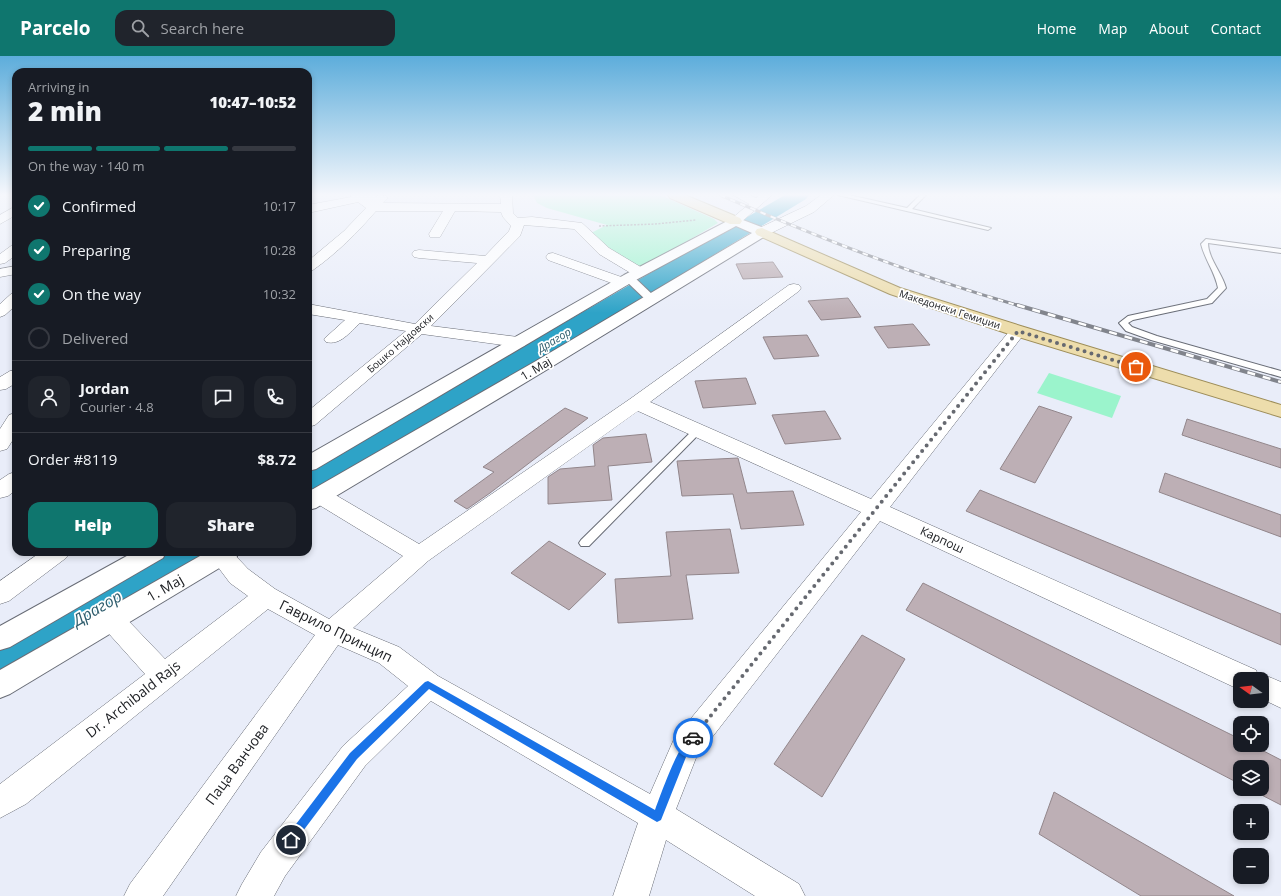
<!DOCTYPE html>
<meta charset="utf-8">
<style>
body{margin:0;font-family:"Open Sans",sans-serif;background:#20242c;color:#f1f3f6;height:100vh;display:flex;flex-direction:column;font-size:15px;white-space:nowrap}
*{box-sizing:border-box;margin:0}
p{font-size:13px;color:#9ea1a6}
.icon{flex:none;width:22px;height:22px;fill:none;stroke:currentColor;stroke-width:2;stroke-linecap:round;stroke-linejoin:round}
.map{position:relative;flex:1;overflow:hidden}
.panel{position:absolute;left:12px;top:12px;width:300px;height:488px;display:flex;flex-direction:column;background:#171b24;border-radius:12px;box-shadow:0 2px 6px #0003}
.panel>*{flex:none}
.needle{width:26px;rotate:285deg}
.tools{position:absolute;left:1233px;top:616px;display:grid;gap:8px}
.tools a{display:grid;place-items:center;width:36px;height:36px;border-radius:8px;background:#171b24;box-shadow:0 2px 6px #0003;font-size:20px}
.pin{position:absolute;display:grid;place-items:center;width:34px;height:34px;color:#fff;margin:-17px;border:2px solid #fff;border-radius:50%;box-shadow:0 1px 4px #0007}
.courier{position:absolute;display:grid;place-items:center;width:40px;height:40px;margin:-20px;border:3px solid #1a73e8;border-radius:50%;background:#fff;color:#222;box-shadow:0 1px 5px #0007}
.overview em{font-style:normal;font-weight:800}
.overview div{display:flex;flex-direction:column-reverse}
.overview{display:flex;align-items:center;justify-content:space-between;height:68px;padding:0 16px}
h1{font-size:26px;font-weight:800;line-height:30px}
.bar{display:grid;grid-template-columns:repeat(4,1fr);gap:6px 4px;align-content:center;height:48px;padding:0 16px}
.bar i{height:5px;border-radius:3px;background:#363941}
.bar .current{background:#0f766e}
.bar p{grid-column:span 4}
.line{display:flex;align-items:center;gap:10px;padding:0 16px;border-top:1px solid #363941}
.line div{flex:1}
.round{display:grid;place-items:center;flex:none;width:42px;height:42px;border-radius:12px;background:#20242c}
ol{padding:0 16px;list-style:none}
li{display:flex;align-items:center;gap:12px;height:44px}
li p{margin-inline-start:auto}
li .icon{padding:4px;border-radius:50%;background:#0f766e;color:#fff;stroke-width:4}
li:last-child{color:#9ea1a6}
li i{width:22px;height:22px;border:2px solid #363941;border-radius:50%}
.button{display:flex;gap:8px;margin-top:auto;padding:8px 16px}
.button a{flex:1;height:46px;border-radius:12px;background:#0f766e;color:#fff;font-size:16px;font-weight:800;line-height:46px;text-align:center}
.button a+a{background:#20242c;color:#f1f3f6}
header{display:flex;align-items:center;gap:24px;box-sizing:border-box;height:56px;padding:0 20px;background:#0f766e;color:#fff}
header strong{font-size:19px}
nav{display:flex;gap:22px;margin-inline-start:auto;font-size:14px}
.search{width:280px;height:36px;background:#20242c;display:flex;align-items:center;gap:10px;box-sizing:border-box;padding:0 14px;border-radius:12px;color:#9ea1a6;font-size:15px}
.map>svg:first-child{display:block}
.green{fill:#9bf4cc}
.lines{fill:none;stroke-linecap:round;stroke-linejoin:round}
.river{fill:#2ea3c7;fill-rule:evenodd}
.building{fill:#bdafb5;stroke:#92868b}
.service-casing{stroke:#686c76;stroke-width:2}
.pedestrian-casing{stroke:#686c76;stroke-width:2}
.minor-casing{stroke:#686c76;stroke-width:1}
.tertiary-casing{stroke:#686c76;stroke-width:2}
.primary-casing{stroke:#9d8d59;stroke-width:2}
.path{stroke:#7e8189;stroke-width:1.5;stroke-dasharray:2 1.5;stroke-linecap:butt}
.service{fill:#fff;fill-rule:evenodd}
.pedestrian{fill:#fff;fill-rule:evenodd}
.minor{fill:#fff;fill-rule:evenodd}
.tertiary{fill:#fff;fill-rule:evenodd}
.primary{fill:#edddac;fill-rule:evenodd}
.rail-far1-casing{stroke:#81848c;stroke-width:3}
.rail-casing{stroke:#81848c;stroke-width:4}
.rail-far1{stroke:#fff;stroke-width:2;stroke-dasharray:5.5;stroke-linecap:butt}
.rail{stroke:#fff;stroke-width:2.5;stroke-dasharray:8;stroke-linecap:butt}
.route{fill:#1a73e8}
.done{stroke:#666970;stroke-width:4;stroke-dasharray:0 7.2}
.labels{text-anchor:middle;stroke-width:3.5;stroke-linejoin:round;paint-order:stroke}
.far-street-label{font-size:10px;fill:#202226;stroke:#fff}
.far-water-label{font-size:11px;font-style:italic;fill:#2e5c6c;stroke:#fff}
.street-label{font-size:12px;fill:#202226;stroke:#fff}
.near-street-label{font-size:14px;fill:#202226;stroke:#fff}
.near-water-label{font-size:16px;font-style:italic;fill:#2e5c6c;stroke:#fff}
</style>
<header>
<strong>Parcelo</strong>
<div class="search"><svg class="icon" aria-label="search" viewBox="0 0 24 24"><circle cx="10" cy="10" r="6"/><path d="M15 15l6 6"/></svg>Search here</div>
<nav><a>Home</a><a>Map</a><a>About</a><a>Contact</a></nav>
</header>
<div class="map">
<svg width="1281" height="840" viewBox="0 0 1281 840">
<rect width="100%" height="100%" fill="#e9edf9"/>
<g class="green">
<path d="M533,139H660L714,163L718,167L645,210C623,211 606,190 591,177L607,169L547,152L537,147Z"/>
<polygon points="1049,317 1121,340 1112,362 1037,337"/>
</g>
<g class="lines">
<g class="river">
<polygon points="785,139 809,139 806,143 320,438 308,441 308,415"/>
<polygon points="164,496 212,496 207,506 15,621 0,626 0,587"/>
</g>
</g>
<g class="building">
<polygon points="773,206 783,221 743,223 736,208"/>
<polygon points="848,242 861,261 821,264 808,245"/>
<polygon points="913,268 930,289 888,292 874,271"/>
<polygon points="807,279 819,300 774,303 763,281"/>
<polygon points="746,322 756,348 703,352 695,325"/>
<polygon points="1039,350 1072,361 1035,427 1000,413"/>
<polygon points="565,352 588,362 490,437 467,453 454,445 494,416 483,411"/>
<polygon points="825,355 841,383 785,388 772,359"/>
<polygon points="1187,363 1281,393 1281,412 1182,379"/>
<polygon points="646,378 652,406 608,410 612,444 548,448 548,421 560,413 595,410 593,389 603,382"/>
<polygon points="738,402 747,437 793,435 804,469 741,473 733,438 682,440 677,405"/>
<polygon points="1165,417 1281,459 1281,481 1159,436"/>
<polygon points="980,434 1281,558 1281,589 966,455"/>
<polygon points="730,473 739,517 686,519 693,563 618,567 615,523 671,520 666,476"/>
<polygon points="549,485 606,518 569,554 511,517"/>
<polygon points="923,527 1240,683 1240,689 1252,689 1281,704 1281,749 1250,733 1262,733 1262,711 1240,711 1240,728 906,554"/>
<polygon points="862,579 905,603 822,741 774,708"/>
<polygon points="1054,736 1234,840 1141,840 1039,778"/>
</g>
<g class="lines">
<g class="service-casing">
<g id="service">
<polygon points="838,139 849,139 907,152 920,139 926,139 912,153 991,172 988,174"/>
<path d="M1206,183L1281,193V197L1208,187C1208,202 1222,217 1226,232L1212,247L1133,264L1128,267L1132,271L1157,280L1281,315V321L1151,284L1126,275L1119,267L1128,260L1207,243L1218,232C1215,216 1205,204 1201,188Z"/>
<polygon points="698,371 703,374 701,376 589,490 581,490 579,487 581,484 695,372"/>
</g>
</g>
<g class="pedestrian-casing">
<polygon id="pedestrian" points="629,219 633,220 655,241 657,243 655,245 647,245 625,224 624,222 625,220"/>
</g>
<g class="minor-casing">
<g id="minor">
<path d="M351,139H376V141L378,139L386,140L388,142L383,147L501,148L500,139H512L513,157L518,162L532,161L582,167L609,192L644,213L646,216L644,219L639,220L634,219L599,198L574,173L524,169L520,180L431,270L518,281L524,282L526,286L524,290L518,291L422,278L315,369L308,371V355L406,275L360,267C350,276 340,290 326,286L324,283L345,264L308,258V248L415,268L477,207L419,202L414,201L412,198L414,195L419,194L485,200L509,175L511,170L503,161L501,156L455,155L440,181H430L429,178L443,155H376C357,177 337,197 313,214L308,215V205L344,175L366,152L358,146L308,157V149L351,141Z"/>
<polygon points="733,139 749,139 756,142 759,139 772,139 739,168 731,168 729,165 749,148"/>
<polygon points="821,139 834,139 814,156 767,179 757,179 756,176 757,173 806,150"/>
<polygon points="16,150 16,159 0,168 0,159"/>
<polygon points="16,189 16,199 5,207 0,208 0,198 11,190"/>
<polygon points="553,197 627,223 629,226 627,229 622,230 617,229 548,204 546,201 548,198"/>
<polygon points="16,210 16,218 0,221 0,213"/>
<path d="M794,228L799,229L801,232L799,235L650,346L871,443L1012,272L1018,270L1024,272L1026,275L1024,278L890,451L1256,614L1258,619L1262,618L1281,626V652L1262,643V623H1240V633L1236,632L880,465L696,702L676,753L799,828L805,840H755L666,784L649,840H613L638,767L431,645L365,710L285,820L274,840H236L242,828L261,796L343,690L408,630L379,607L338,589L163,840H124L130,828L315,579L268,553L26,748L0,762V728L145,618L102,570L98,563L102,556L111,553L120,556L165,603L248,540L230,527L209,499L211,496H232L248,513L275,533L329,563L403,500L311,444L308,439L311,434L319,432L327,434L419,488L630,343L789,229ZM638,355L861,456L674,683L650,738L438,620L399,591L353,572L428,505Z"/>
<polygon points="16,236 16,249 5,259 0,261 0,248 11,238"/>
<polygon points="16,314 16,327 6,333 0,334 0,321 10,315"/>
<polygon points="16,357 16,379 7,393 0,395 0,373 9,359"/>
<polygon points="16,416 16,434 8,440 0,442 0,424 9,418"/>
<polygon points="41,496 70,496 66,502 9,545 0,548 0,525"/>
</g>
</g>
<g class="tertiary-casing">
<g id="tertiary">
<polygon points="735,161 767,173 769,176 767,179 548,313 316,452 308,454 308,436 536,305 752,177 736,170 634,225 316,413 308,415 308,399 624,219"/>
<polygon points="134,496 166,496 163,502 10,591 0,594 0,570"/>
<polygon points="207,496 239,496 236,502 10,638 0,642 0,614"/>
</g>
</g>
<g class="primary-casing">
<g id="primary">
<polygon points="668,139 685,139 740,162 742,165 740,168 730,168 670,142"/>
<polygon points="762,172 900,232 1024,271 1281,349 1281,361 1012,279 890,238 757,179 755,176 757,173"/>
</g>
</g>
<polyline class="path" points="599,170 655,168 696,164"/>
<use href="#service" class="service"/>
<use href="#pedestrian" class="pedestrian"/>
<use href="#minor" class="minor"/>
<use href="#tertiary" class="tertiary"/>
<use href="#primary" class="primary"/>
<g class="rail-far1-casing">
<path id="rail-far1" d="M720,139C818,181 918,221 1020,250"/>
</g>
<g class="rail-casing">
<polyline id="rail" points="1017,249 1281,326"/>
</g>
<use href="#rail-far1" class="rail-far1"/>
<use href="#rail" class="rail"/>
</g>
<linearGradient id="sky" x2="0" y2="1"><stop stop-color="#5daddb"/><stop offset="0.54" stop-color="#f5f7fc"/><stop offset="1" stop-color="#f5f7fc" stop-opacity="0"/></linearGradient>
<rect width="1281" height="257" fill="url(#sky)"/>
<path class="route" d="M428,625L655,754C661,738 680,683 693,678L697,679L698,682L688,696L661,764L657,766L429,633L357,703L294,787L291,789L287,787L286,784L287,780L350,697L425,626Z"/>
<g class="lines">
<polyline class="done" points="693,682 1018,275 1136,311"/>
</g>
<g class="labels">
<g class="far-street-label">
<text transform="translate(950 253) rotate(18)" y="4">Македонски Гемиџии</text>
<text transform="translate(400 287) rotate(-41)" y="4">Бошко Најдовски</text>
</g>
<g class="far-water-label">
<text transform="translate(554 284) rotate(-31)" y="4">Драгор</text>
</g>
<g class="street-label">
<text transform="translate(536 313) rotate(-31)" y="4">1. Мај</text>
<text transform="translate(942 484) rotate(25)" y="4">Карпош</text>
</g>
<g class="near-street-label">
<text transform="translate(165 532) rotate(-30)" y="5">1. Мај</text>
<text transform="translate(336 575) rotate(26)" y="5">Гаврило Принцип</text>
<text transform="translate(133 643) rotate(-38)" y="5">Dr. Archibald Rajs</text>
<text transform="translate(237 708) rotate(-54)" y="5">Паца Ванчова</text>
</g>
<g class="near-water-label">
<text transform="translate(97 552) rotate(-30)" y="6">Драгор</text>
</g>
</g>
</svg>
<div class="tools">
<a><svg class="needle" viewBox="-14 -14 28 28"><path d="M0-13l5 13h-10z" fill="#e53935"/><path d="M0 13l5-13h-10z" fill="#9ea1a6"/></svg></a>
<a><svg class="icon" aria-label="locate" viewBox="0 0 24 24"><circle cx="12" cy="12" r="6"/><path d="M12 2v4M12 18v4M2 12h4M18 12h4"/></svg></a>
<a><svg class="icon" aria-label="layers" viewBox="0 0 24 24"><path d="M12 4l9 5-9 5-9-5zM3 14l9 5 9-5"/></svg></a>
<a>+</a>
<a>−</a>
</div>
<div class="pin" style="left:1136px;top:311px;background:#ea580c"><svg class="icon" aria-label="bag" viewBox="0 0 24 24"><path d="M5 8h14l-1 12H6zM9 8a3 3 0 0 1 6 0"/></svg></div>
<div class="pin" style="left:291px;top:784px;background:#1f2937"><svg class="icon" aria-label="home" viewBox="0 0 24 24"><path d="M3 11l9-7 9 7M6 9v11h12V9"/></svg></div>
<div class="courier" style="left:693px;top:682px"><svg class="icon" aria-label="car" viewBox="0 0 24 24"><path d="M5 17H2v-5l4-1 3-4h7l3 4 3 1v5h-3M9 17h6M6 11h13"/><circle cx="7" cy="17" r="2"/><circle cx="17" cy="17" r="2"/></svg></div>
<section class="panel">
<div class="overview"><div><h1>2 min</h1><p>Arriving in</p></div><em>10:47–10:52</em></div>
<div class="bar"><i class="current"></i><i class="current"></i><i class="current"></i><i></i><p>On the way · 140 m</p></div>
<ol>
<li><svg class="icon" aria-label="check" viewBox="0 0 24 24"><path d="M5 12l5 5 9-10"/></svg>Confirmed<p>10:17</p></li>
<li><svg class="icon" aria-label="check" viewBox="0 0 24 24"><path d="M5 12l5 5 9-10"/></svg>Preparing<p>10:28</p></li>
<li><svg class="icon" aria-label="check" viewBox="0 0 24 24"><path d="M5 12l5 5 9-10"/></svg>On the way<p>10:32</p></li>
<li><i></i>Delivered</li>
</ol>
<div class="line" style="height:72px"><a class="round"><svg class="icon" aria-label="person" viewBox="0 0 24 24"><circle cx="12" cy="8" r="4"/><path d="M4 21q1-7 8-7t8 7"/></svg></a><div><b>Jordan</b><p>Courier · 4.8</p></div><a class="round"><svg class="icon" aria-label="chat" viewBox="0 0 24 24"><path d="M4 5h16v11H9l-5 4z"/></svg></a><a class="round"><svg class="icon" aria-label="phone" viewBox="0 0 24 24"><path d="M5 4h4l2 5-3 2q2 4 5 5l2-3 5 2v4C11 20 4 13 5 4z"/></svg></a></div>
<div class="line" style="height:52px"><div>Order #8119</div><b>$8.72</b></div>
<div class="button"><a>Help</a><a>Share</a></div>
</section>
</div>
